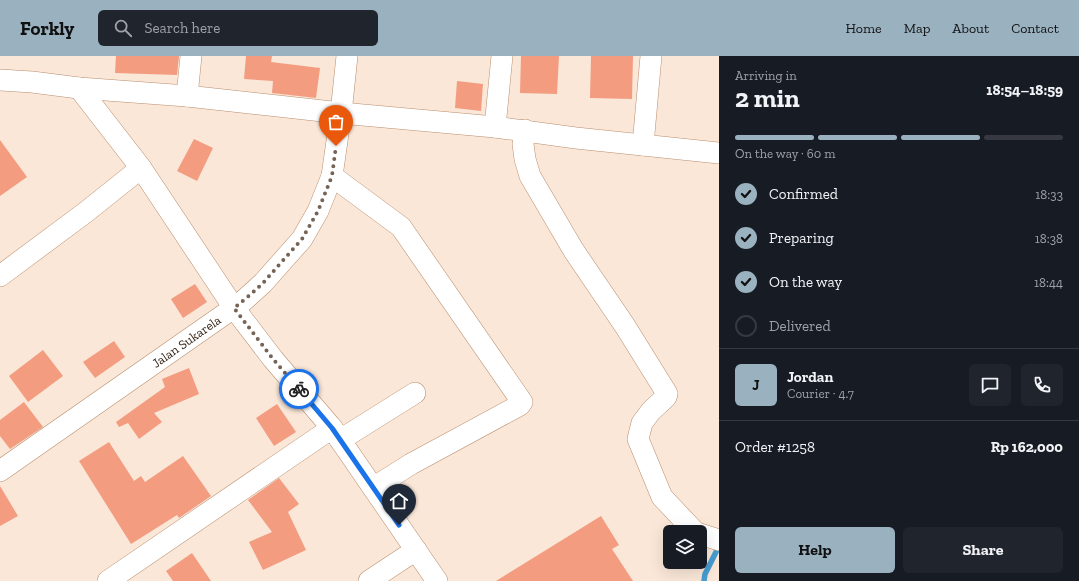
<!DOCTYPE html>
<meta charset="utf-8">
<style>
body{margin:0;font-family:"Zilla Slab",serif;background:#20242c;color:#f1f3f6;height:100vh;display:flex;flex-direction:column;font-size:15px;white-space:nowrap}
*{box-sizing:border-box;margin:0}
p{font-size:13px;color:#9ea1a6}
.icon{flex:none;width:22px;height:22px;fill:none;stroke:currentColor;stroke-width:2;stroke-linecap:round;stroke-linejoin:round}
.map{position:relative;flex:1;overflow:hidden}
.sheet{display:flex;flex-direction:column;background:#171b24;width:360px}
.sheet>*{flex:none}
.tools{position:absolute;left:663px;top:469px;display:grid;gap:8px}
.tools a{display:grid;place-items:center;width:44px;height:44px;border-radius:6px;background:#171b24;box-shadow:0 4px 16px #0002;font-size:20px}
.pin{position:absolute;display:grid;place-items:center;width:34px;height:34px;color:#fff;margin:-41px -17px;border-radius:50% 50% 50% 0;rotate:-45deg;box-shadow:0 0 4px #0007}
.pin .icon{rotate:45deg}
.courier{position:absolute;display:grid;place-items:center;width:40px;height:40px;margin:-20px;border:3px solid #1a73e8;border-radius:50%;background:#fff;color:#222;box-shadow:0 1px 5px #0007}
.headline em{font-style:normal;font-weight:800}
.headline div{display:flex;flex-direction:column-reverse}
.headline{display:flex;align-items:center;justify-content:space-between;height:68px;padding:0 16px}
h1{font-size:26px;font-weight:800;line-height:30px}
.bar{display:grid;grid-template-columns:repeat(4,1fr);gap:6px 4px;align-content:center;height:48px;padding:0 16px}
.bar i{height:5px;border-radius:3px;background:#363941}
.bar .current{background:#9ab1c0}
.bar p{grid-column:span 4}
.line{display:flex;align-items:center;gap:10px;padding:0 16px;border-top:1px solid #363941}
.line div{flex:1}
.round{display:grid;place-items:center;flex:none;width:42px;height:42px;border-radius:6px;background:#20242c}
ol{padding:0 16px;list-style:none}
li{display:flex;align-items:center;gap:12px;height:44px}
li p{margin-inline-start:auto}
li .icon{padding:4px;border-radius:50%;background:#9ab1c0;color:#111;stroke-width:4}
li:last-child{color:#9ea1a6}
li i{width:22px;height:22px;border:2px solid #363941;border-radius:50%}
.primary-button{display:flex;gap:8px;margin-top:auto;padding:8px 16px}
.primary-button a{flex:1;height:46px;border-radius:6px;background:#9ab1c0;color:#111;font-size:16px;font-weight:800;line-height:46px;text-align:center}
.primary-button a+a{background:#20242c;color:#f1f3f6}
header{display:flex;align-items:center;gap:24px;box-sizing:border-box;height:56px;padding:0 20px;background:#9ab1c0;color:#111}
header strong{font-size:19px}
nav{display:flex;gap:22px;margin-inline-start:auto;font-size:14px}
.search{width:280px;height:36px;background:#20242c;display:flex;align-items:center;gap:10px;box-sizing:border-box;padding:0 14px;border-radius:6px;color:#9ea1a6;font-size:15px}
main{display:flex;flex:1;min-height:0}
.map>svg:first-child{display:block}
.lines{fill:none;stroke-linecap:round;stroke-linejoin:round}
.stream{stroke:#479cd0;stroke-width:5.5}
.building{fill:#f39c80}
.street-casing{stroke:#ba8e6d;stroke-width:22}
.street{stroke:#fff;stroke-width:21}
.done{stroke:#756355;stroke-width:4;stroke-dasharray:0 7.2}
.route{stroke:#1a73e8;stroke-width:5}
.labels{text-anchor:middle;stroke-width:3.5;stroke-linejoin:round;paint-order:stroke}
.street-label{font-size:13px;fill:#2e1c0f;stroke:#f8f8f8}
</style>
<header>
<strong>Forkly</strong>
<div class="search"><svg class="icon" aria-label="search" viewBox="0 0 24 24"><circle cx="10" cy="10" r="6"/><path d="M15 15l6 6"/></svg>Search here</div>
<nav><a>Home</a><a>Map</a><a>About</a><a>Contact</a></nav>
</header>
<main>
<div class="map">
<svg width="719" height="525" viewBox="0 0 719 525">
<rect width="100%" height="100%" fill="#fae7d8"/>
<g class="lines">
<polyline class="stream" points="704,525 705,518 719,490"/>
</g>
<g class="building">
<polygon points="116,0 179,0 177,19 115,17"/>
<polygon points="246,0 272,0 271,6 320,12 316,42 272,37 273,25 244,23"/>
<polygon points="521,0 559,0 557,38 520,37"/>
<polygon points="591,0 633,0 632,43 590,42"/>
<polygon points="457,25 483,28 481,55 455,52"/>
<polygon points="194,83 213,92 197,125 177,115"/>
<polygon points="0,84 27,121 0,140"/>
<polygon points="195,228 207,246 183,262 171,243"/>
<polygon points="114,285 125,301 95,322 83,306"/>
<polygon points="43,294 63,320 28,346 9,320"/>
<polygon points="189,312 199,338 154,357 162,366 139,383 128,367 119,371 116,366 165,331 162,323"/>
<polygon points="24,346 43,371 10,393 0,380 0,364"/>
<polygon points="277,348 296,376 274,390 256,362"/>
<polygon points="109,386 134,425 141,420 145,426 183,400 211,440 179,462 177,459 131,488 79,405"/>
<polygon points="279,422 299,448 288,456 306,494 263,514 249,486 272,476 248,444"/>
<polygon points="0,430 18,460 0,470"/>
<polygon points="601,460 619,489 612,493 633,525 496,525"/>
<polygon points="192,497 211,525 173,525 166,515"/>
</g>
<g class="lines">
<g class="street-casing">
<g id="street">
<polyline points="0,24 32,26 79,32 187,40 341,57 495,71 576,82 719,97"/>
<polyline points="79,32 141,112 234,252 273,303 332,372 437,525"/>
<polyline points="187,40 191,0"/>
<polyline points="495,71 502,0"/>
<polyline points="525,74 523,88 525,103 530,120 574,195 625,270 666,336 667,338 666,341 651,355 642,367 638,383 662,441 695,476"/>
<polyline points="643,89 651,0"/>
<polyline points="332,120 401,171 522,346 520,349 411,408 373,432"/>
<polyline points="0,220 86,156 141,112"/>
<polyline points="340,384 415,337"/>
<path id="s1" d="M0,415L242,246L263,227L302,183L318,155L332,120L341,57L347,0"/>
<polyline points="700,478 719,484"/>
<polyline points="108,525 332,372"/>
<polyline points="369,525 416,494"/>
</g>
</g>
<use href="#street" class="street"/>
</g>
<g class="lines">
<polyline class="done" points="299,333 273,303 234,252 250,239 263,227 302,183 318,155 332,120 336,90"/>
<polyline class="route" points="299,333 332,372 399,469"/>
</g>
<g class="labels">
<g class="street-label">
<text dy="5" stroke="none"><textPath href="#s1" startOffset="227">Jalan Sukarela</textPath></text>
</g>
</g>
</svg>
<div class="tools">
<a><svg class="icon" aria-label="layers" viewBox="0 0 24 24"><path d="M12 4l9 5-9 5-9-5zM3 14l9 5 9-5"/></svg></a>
</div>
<div class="pin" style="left:336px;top:90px;background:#ea580c"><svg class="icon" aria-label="bag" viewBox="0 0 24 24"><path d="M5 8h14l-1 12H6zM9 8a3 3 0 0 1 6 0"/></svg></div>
<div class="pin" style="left:399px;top:469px;background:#1f2937"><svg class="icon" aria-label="home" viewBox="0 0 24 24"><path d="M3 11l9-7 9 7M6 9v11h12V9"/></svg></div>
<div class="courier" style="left:299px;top:333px"><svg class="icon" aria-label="bike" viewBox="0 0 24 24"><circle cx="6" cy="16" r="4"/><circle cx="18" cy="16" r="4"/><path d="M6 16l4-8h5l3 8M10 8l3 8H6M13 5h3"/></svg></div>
</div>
<section class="sheet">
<div class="headline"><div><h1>2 min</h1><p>Arriving in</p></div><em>18:54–18:59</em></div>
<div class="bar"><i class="current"></i><i class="current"></i><i class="current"></i><i></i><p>On the way · 60 m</p></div>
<ol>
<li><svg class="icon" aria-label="check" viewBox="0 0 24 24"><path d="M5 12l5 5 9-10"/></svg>Confirmed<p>18:33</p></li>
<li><svg class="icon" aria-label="check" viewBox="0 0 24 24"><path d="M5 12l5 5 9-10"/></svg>Preparing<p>18:38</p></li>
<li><svg class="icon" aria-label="check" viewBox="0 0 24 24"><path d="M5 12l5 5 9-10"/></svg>On the way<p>18:44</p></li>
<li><i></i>Delivered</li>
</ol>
<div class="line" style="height:72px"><b class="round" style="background:#9ab1c0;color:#111">J</b><div><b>Jordan</b><p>Courier · 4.7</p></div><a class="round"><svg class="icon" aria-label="chat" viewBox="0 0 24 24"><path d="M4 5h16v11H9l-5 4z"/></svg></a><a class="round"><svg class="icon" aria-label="phone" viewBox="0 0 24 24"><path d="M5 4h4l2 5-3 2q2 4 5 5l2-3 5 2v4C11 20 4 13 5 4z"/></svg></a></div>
<div class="line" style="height:52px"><div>Order #1258</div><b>Rp 162,000</b></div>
<div class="primary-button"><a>Help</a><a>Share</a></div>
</section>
</main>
